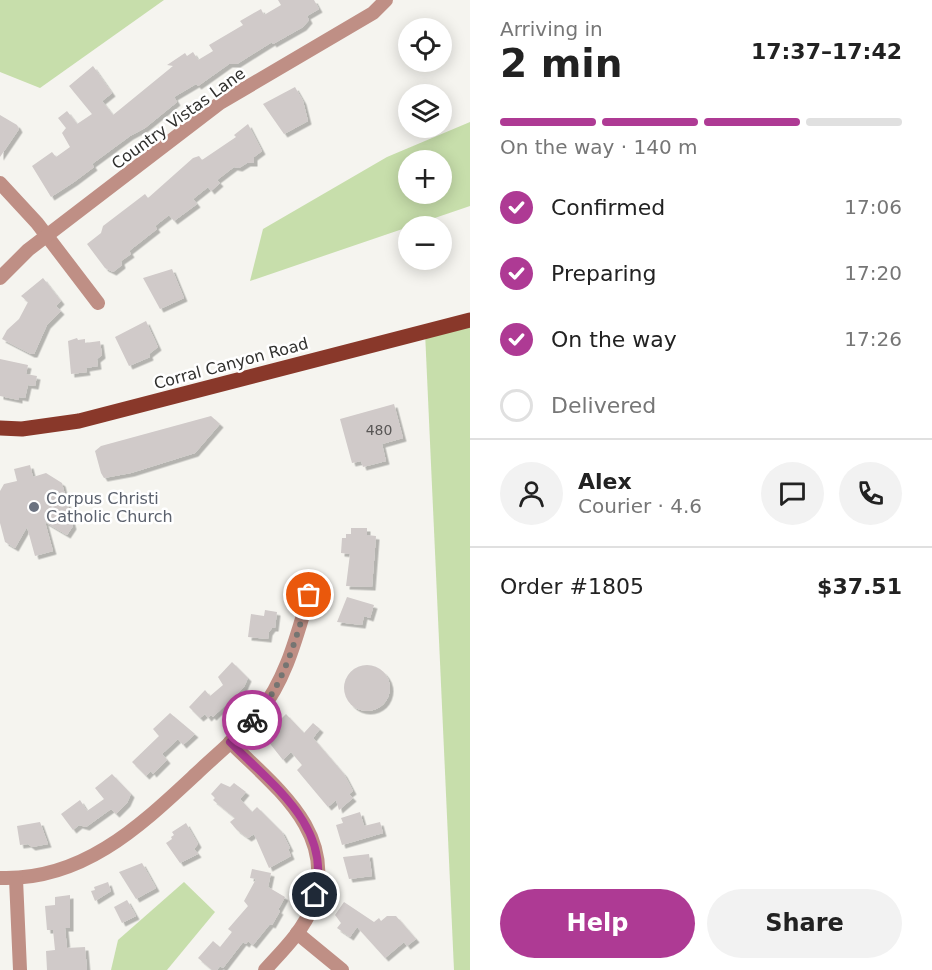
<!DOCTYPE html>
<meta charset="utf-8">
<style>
body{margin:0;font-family:"DejaVu Sans",sans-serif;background:#f2f2f2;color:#222;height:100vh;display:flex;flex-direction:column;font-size:22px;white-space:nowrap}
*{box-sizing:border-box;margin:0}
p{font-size:20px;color:#767676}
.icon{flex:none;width:33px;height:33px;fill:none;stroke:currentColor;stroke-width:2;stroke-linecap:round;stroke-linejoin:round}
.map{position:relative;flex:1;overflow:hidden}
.side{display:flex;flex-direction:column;background:#fff;width:462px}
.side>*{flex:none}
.fabs{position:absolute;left:398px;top:18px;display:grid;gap:12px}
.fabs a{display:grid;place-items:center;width:54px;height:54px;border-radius:50%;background:#fff;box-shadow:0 3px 15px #0003;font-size:30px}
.pin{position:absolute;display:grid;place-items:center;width:51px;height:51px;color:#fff;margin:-26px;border:3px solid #fff;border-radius:50%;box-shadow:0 2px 6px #0007}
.courier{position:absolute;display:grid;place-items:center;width:60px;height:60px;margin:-30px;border:4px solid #ae3a94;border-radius:50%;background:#fff;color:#222;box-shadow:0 2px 8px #0007}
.summary em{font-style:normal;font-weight:800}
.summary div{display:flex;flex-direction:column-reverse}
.summary{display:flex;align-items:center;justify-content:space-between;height:102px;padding:0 30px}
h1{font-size:39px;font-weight:800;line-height:45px}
.bar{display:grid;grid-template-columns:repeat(4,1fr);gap:9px 6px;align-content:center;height:72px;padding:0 30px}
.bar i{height:8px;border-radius:4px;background:#e0e0e0}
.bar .current{background:#ae3a94}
.bar p{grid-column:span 4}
.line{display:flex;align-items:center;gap:15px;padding:0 30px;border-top:2px solid #e0e0e0}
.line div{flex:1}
.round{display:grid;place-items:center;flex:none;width:63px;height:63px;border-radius:32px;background:#f2f2f2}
ol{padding:0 30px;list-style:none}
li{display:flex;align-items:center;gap:18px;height:66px}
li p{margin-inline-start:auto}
li .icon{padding:6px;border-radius:50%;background:#ae3a94;color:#fff;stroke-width:4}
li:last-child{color:#767676}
li i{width:33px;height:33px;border:3px solid #e0e0e0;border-radius:50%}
.button{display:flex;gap:12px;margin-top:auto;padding:12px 30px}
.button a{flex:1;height:69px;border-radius:36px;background:#ae3a94;color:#fff;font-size:24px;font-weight:800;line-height:69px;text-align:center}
.button a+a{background:#f2f2f2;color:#222}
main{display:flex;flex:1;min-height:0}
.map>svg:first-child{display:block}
.green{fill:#c7deab;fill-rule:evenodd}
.building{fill:#d0cac9;filter:url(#shadow)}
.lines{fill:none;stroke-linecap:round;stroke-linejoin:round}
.minor{stroke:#bf8f85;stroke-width:14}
.major{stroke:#89382a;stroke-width:15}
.done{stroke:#757572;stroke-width:6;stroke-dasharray:0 10.8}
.route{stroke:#ae3a94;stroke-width:8}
.worship-dot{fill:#6b7280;stroke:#fff;stroke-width:2}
.labels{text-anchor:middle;stroke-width:5;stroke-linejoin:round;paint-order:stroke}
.number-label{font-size:14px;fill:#585655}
.street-label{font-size:16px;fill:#30302e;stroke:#fff}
.worship-label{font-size:16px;fill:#5b616d;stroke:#fff;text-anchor:start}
</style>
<main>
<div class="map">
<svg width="470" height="970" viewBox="0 0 470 970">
<defs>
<filter id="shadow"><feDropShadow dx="3.5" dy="3.5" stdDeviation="0" flood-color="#0004"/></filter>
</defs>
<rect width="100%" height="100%" fill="#f5f4ef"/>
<g class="green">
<polygon points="0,0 164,0 40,88 0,72"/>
<path d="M470,122V206L250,281L263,229L387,157ZM408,160H441V194H408Z"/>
<polygon points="470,320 470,970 454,970 425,332"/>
<polygon points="184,882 215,912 167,970 111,970 118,940"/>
</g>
<g class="building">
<polygon points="278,0 314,0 319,9 307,16 309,20 303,27 273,44 272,42 237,64 229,64 198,86 196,84 174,97 177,102 145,128 130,136 92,164 94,167 74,182 51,197 32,166 52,152 56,157 70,147 62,133 66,128 58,118 67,111 77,124 92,114 69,86 93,66 112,93 102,101 113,115 173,66 167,65 185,53 187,56 193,52 198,60 213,51 209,45 243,25 240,21 261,9 264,15 281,5"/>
<polygon points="295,87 303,101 308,121 284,134 263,104"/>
<polygon points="0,115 17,125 19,129 0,157"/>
<polygon points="248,124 262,151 254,157 254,163 247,163 239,168 234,167 217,180 220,183 211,191 208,187 193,199 197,204 174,221 169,215 155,226 157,229 129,251 131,254 121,261 122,265 113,272 105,268 87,244 101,233 103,226 145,194 148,198 193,158 199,156 202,160 236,137 234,135"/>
<polygon points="172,269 184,298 160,309 143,278"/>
<polygon points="43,278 61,301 56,306 61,311 47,325 34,354 31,354 2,339 7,330 19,319 28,302 21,296"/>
<polygon points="146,321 158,347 149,354 150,357 129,366 115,337"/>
<polygon points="77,338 78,340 85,339 85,343 100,341 102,355 97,359 98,366 86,368 87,372 71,374 68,341"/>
<polygon points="0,359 28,365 26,374 37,376 35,386 28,385 25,398 19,397 19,400 0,396"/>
<polygon points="394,404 403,438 382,444 386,461 363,467 361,461 352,463 340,419"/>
<polygon points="211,416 220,424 195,453 131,473 104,478 101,473 95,451 101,446"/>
<polygon points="30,465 33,477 46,473 62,483 73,526 67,535 45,522 53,551 35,556 27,527 15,548 5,542 0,523 0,491 4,484 17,481 14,469"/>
<polygon points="351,528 367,528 367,535 376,536 372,587 346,586 350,554 341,553 342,538 346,538 346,534 351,534"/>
<polygon points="347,597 374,605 370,618 364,616 362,625 337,622"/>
<polygon points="265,610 277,612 275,628 272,628 269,632 268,639 248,637 251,614 264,616"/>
<polygon points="232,662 248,678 244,687 213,717 211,715 208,718 205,714 200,718 189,707 205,690 210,696 223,685 218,677"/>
<circle cx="367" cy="688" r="23"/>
<polygon points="170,713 195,734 183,745 178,739 162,754 167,760 153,774 151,771 146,776 132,762 159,736 153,729"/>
<polygon points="286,714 304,733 313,723 320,729 313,738 344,774 353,791 349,794 353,798 339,810 336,800 328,807 297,770 302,765 291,752 283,760 264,736"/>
<polygon points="112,774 131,794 127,803 116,814 111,809 86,827 79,825 73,830 61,814 80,800 87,811 104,799 95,788"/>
<polygon points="221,783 230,787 234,783 246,792 240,799 252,812 257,807 282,832 290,848 288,849 291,856 269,868 254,834 248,838 237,830 230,822 235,818 213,800 215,798 211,794"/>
<polygon points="360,812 364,826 380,822 383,833 342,845 336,825 343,823 341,818"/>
<polygon points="40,822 48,844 32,847 28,844 20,845 17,826"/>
<polygon points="186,823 198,844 194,849 198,854 180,863 166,843 172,839 171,837 174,835 172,832"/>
<polygon points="369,854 372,876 349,879 343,857"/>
<polygon points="142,863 156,888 136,899 119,872"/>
<polygon points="252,869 271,873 268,887 285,897 278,910 280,911 272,925 270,924 253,945 248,941 246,944 243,942 223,968 220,966 217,970 212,970 198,958 213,941 220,947 232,932 228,929 248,906 244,901 256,879 250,878"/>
<polygon points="108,882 111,891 95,901 91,891 95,890 94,887"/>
<polygon points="70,895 70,928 65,928 67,948 85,947 87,970 47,970 46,951 55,950 53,930 47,930 45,906 55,905 55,897"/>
<polygon points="127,900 136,916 122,923 114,907"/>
<polygon points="344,902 374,922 379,918 381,921 387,916 396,916 416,939 407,946 404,942 385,958 357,927 350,937 337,928 341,923 335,915"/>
</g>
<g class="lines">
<g class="minor">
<polyline points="0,183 37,223 98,303"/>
<polyline points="0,278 28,250 220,103 373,13 386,0"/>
<path d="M230,742C276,788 339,833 312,907C303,931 282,951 265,970"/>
<path d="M0,878C83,881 140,826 196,774C217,754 241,735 259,713C286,680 297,635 309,595"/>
<polyline points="16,879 20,970"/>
<polyline points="297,933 342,970"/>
</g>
<polyline class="major" points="0,428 22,429 79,421 470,320"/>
</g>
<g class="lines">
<path class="done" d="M252,720C284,688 296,637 309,595"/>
<path class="route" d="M252,720L230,742C272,785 333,827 315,895"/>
</g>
<circle class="worship-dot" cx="34" cy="507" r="6"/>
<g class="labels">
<g class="number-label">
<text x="379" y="435">480</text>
</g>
<g class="street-label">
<text transform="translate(178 118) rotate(-36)" y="6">Country Vistas Lane</text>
<text transform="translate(231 363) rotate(-15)" y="6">Corral Canyon Road</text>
</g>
<g class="worship-label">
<text x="46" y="504">Corpus Christi<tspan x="46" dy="18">Catholic Church</tspan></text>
</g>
</g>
</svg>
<div class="fabs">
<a><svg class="icon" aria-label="locate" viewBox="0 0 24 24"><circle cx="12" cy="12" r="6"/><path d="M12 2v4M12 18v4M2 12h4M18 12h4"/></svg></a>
<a><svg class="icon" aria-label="layers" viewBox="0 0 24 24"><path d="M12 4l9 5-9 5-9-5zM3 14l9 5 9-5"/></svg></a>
<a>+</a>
<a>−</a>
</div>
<div class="pin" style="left:309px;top:595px;background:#ea580c"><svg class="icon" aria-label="bag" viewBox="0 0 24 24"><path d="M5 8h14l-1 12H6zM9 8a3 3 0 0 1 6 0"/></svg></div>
<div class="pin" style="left:315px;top:895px;background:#1f2937"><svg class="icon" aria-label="home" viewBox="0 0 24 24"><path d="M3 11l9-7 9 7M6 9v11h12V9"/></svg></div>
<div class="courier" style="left:252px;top:720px"><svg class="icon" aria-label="bike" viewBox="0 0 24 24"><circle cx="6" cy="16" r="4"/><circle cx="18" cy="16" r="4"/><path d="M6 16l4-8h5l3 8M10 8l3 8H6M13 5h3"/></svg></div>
</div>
<section class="side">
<div class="summary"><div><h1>2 min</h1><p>Arriving in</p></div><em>17:37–17:42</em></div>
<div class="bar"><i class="current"></i><i class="current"></i><i class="current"></i><i></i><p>On the way · 140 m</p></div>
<ol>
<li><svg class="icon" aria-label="check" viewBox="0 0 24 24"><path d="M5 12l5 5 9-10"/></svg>Confirmed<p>17:06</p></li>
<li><svg class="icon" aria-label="check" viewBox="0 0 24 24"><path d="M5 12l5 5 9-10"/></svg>Preparing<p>17:20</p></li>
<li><svg class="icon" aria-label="check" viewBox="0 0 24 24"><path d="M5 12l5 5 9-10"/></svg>On the way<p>17:26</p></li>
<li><i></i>Delivered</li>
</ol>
<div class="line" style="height:108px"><a class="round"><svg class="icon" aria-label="person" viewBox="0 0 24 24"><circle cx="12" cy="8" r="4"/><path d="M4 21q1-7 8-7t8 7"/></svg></a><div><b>Alex</b><p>Courier · 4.6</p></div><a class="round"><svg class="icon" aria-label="chat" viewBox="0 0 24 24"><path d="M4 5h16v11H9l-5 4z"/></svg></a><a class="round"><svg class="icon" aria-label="phone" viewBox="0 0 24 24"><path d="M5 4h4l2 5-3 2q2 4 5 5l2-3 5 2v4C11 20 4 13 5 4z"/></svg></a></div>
<div class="line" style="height:78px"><div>Order #1805</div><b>$37.51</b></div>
<div class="button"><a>Help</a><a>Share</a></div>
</section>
</main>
